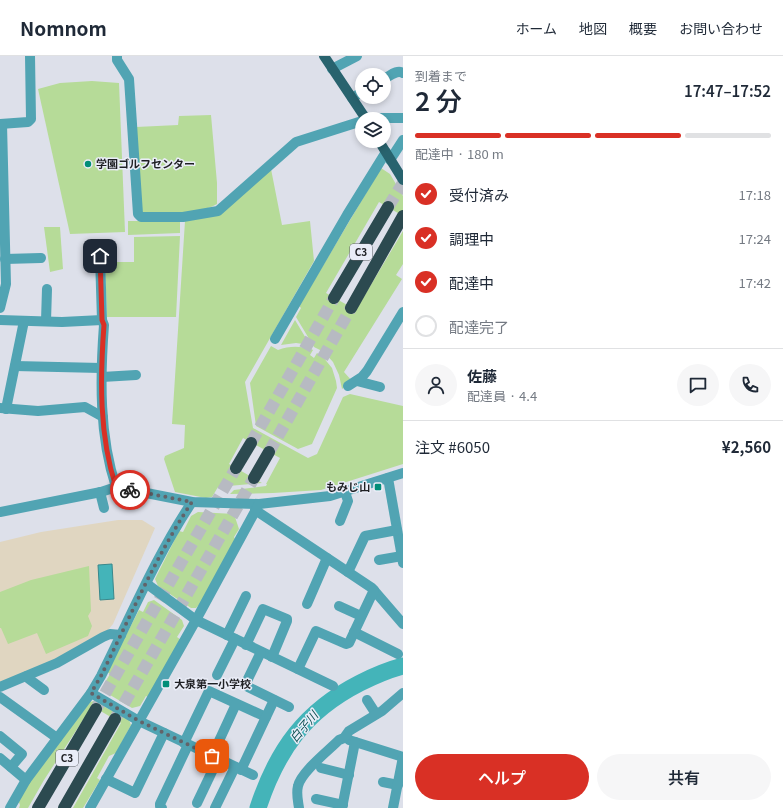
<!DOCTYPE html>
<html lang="ja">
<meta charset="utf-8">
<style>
body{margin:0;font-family:Georgia,"Noto Sans JP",serif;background:#f6f6f7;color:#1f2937;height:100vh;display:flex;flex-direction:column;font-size:15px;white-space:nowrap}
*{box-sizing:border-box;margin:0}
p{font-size:13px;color:#747a83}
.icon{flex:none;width:22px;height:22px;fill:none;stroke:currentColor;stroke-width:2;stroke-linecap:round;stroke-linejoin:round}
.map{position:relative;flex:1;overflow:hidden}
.sheet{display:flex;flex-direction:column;background:#fff;width:380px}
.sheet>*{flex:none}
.fabs{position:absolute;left:355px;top:12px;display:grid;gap:8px}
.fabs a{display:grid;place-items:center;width:36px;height:36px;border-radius:50%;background:#fff;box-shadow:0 2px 6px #0003;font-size:20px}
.pin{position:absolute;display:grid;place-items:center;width:34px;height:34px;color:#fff;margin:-17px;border-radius:8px;box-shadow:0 2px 6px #0006}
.courier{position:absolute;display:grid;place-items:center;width:40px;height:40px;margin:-20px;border:3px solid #d93025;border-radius:50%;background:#fff;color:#222;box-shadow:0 1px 5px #0007}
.overview em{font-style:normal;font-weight:600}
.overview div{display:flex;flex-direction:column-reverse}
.overview{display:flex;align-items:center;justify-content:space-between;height:68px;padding:0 12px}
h1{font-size:26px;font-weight:600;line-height:30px}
.bar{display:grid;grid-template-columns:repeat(4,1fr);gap:6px 4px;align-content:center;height:48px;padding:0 12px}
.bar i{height:5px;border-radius:3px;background:#e0e1e3}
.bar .current{background:#d93025}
.bar p{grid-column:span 4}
.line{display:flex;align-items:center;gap:10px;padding:0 12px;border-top:1px solid #e0e1e3}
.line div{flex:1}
.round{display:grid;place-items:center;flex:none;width:42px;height:42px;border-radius:21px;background:#f6f6f7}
ol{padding:0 12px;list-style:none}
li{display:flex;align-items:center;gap:12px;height:44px}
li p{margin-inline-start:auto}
li .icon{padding:4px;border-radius:50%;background:#d93025;color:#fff;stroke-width:4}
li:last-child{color:#747a83}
li i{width:22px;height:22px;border:2px solid #e0e1e3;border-radius:50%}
.cta{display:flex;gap:8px;margin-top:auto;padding:8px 12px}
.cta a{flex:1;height:46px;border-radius:24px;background:#d93025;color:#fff;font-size:16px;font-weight:600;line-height:46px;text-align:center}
.cta a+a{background:#f6f6f7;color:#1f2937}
header{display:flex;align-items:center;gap:24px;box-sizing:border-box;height:56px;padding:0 20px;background:#fff;border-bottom:1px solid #e0e1e3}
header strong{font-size:19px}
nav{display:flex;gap:22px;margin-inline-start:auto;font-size:14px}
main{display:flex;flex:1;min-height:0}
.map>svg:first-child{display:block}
.education{fill:#e0d6c1}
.green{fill:#b6db98}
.water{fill:#44b4b9;stroke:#39888c}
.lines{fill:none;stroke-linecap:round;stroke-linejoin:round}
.river{stroke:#44b4b9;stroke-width:17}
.highway-tunnel{stroke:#b7bac2;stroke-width:12;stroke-dasharray:12 6;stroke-linecap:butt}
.minor{stroke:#51a4b3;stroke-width:10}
.major{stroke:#28636e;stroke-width:10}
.highway{stroke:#2c4a50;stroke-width:12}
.done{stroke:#626369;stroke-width:4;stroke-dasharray:0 7.2}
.route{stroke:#d93025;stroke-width:5}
.poi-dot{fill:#008e78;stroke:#eaedf8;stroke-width:1.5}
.labels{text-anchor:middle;stroke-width:3;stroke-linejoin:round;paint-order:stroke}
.shield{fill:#eaedf8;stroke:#5c5e64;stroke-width:1}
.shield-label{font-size:10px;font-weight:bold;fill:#1f2024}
.poi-label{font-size:11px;font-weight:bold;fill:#1f2024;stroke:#eaedf8;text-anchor:start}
.water-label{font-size:12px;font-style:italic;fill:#0f5153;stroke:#eaedf8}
</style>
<header>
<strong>Nomnom</strong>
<nav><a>ホーム</a><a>地図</a><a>概要</a><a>お問い合わせ</a></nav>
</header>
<main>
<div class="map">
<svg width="403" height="752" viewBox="0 0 403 752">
<rect width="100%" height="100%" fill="#dde0ea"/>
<polygon class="education" points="118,464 142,464 155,472 113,568 108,574 55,604 0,627 0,486 41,476"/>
<g class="green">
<polygon points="92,25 119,27 125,176 70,178 38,33 60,27"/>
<path d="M211,59L217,127V148C196,160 166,157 142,157L136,71L178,69L179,60Z"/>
<polygon points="381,112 390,118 403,140 403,160 379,146 326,237 356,254 403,175 403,208 396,219 402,223 344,316 352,325 342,333 339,319 333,306 324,296 314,291 296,261 301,252 299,250"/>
<polygon points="271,113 282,169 310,165 314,205 245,326 253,372 308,402 317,398 343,341 350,338 403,350 403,408 321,434 273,437 230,438 234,434 266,430 267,428 266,428 280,402 243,382 229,408 262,427 218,431 212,441 206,442 175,436 164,403 165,400 184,392 185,369 172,368 185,165 220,159"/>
<polygon points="128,165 180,165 180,177 128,179"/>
<polygon points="44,171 60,171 63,213 50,216"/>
<polygon points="180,180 176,261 107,261 105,206 134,206 134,181"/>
<polygon points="295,264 310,289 296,287 281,289"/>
<path d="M271,290L278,294C289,290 299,290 311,293L313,294L310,299L314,302L317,297L323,301L332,312L336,325L337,332L312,388L298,393L256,370L250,327Z"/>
<polygon points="198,456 234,458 239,473 234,481 235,483 200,548 196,552 191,552 158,530 155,523 179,475 183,476 191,460"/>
<polygon points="89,510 91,555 88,560 92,570 88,580 46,598 37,577 8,588 1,572 0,572 0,536 31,524"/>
<polygon points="154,544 182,564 184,570 177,581 181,584 148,641 146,640 140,650 132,652 105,636 104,628 110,618 107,616 139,554 143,556 148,546"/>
<polygon points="94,645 129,664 131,669 116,697 109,700 97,722 100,724 83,752 73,752 121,667 92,650 44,724 28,752 19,752 20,749 18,744 30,726 90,646"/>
</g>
<polygon class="water" points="112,508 114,543 100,544 98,509"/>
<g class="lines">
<path class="river" d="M258,752C277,694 305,655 360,627C374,620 388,614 403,610"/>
<g class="highway-tunnel">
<polyline points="388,151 403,127"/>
<polyline points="251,387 334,242"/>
<polyline points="269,396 351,252"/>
<polyline points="96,653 236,412"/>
<polyline points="115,663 254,422"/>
</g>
<g class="minor">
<polyline points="117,0 117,4 129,23 138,158 141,161 183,161 218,155 296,86 362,65"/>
<polyline points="332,13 357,0"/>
<path d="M384,23C390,20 397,13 403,17"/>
<polyline points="352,42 362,36"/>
<polyline points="368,63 374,62 403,62"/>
<polyline points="0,68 28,66 31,63 30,0"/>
<polyline points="390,104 403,84"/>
<path d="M103,198L100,200L102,264L104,269C100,322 99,380 116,431"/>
<polyline points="5,203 41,202"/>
<polyline points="0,252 6,228 2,68"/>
<polyline points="0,264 62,266 102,264"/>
<polyline points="46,265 47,233"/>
<polyline points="275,283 347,159 386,96"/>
<polyline points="15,310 101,312"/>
<polyline points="102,321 136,319"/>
<polyline points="357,325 380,331"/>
<polyline points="348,330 362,321 367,315 403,256"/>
<polyline points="0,352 38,355 85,351 103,361"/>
<polyline points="6,353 24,265"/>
<polyline points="388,422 403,507"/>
<polyline points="100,436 104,452"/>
<polyline points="255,454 372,532 403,568"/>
<polyline points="0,456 101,436 116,431 192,446 259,448 330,440 403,417"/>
<polyline points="340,465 348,445 345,436"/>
<polyline points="379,504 402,500"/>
<polyline points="348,516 365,480 397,474"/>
<polyline points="147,528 196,564 333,630"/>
<polyline points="307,548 327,502"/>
<polyline points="339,550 361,560"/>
<polyline points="354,576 398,598"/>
<polyline points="227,579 246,540"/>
<polyline points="246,589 263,553 287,563 287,565 272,601"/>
<polyline points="261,596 246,627 248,631 289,651"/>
<polyline points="298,613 316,575 346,588 349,587 374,534"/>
<polyline points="217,619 235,583"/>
<polyline points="27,620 29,623 44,634"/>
<polyline points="0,631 57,607 103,581 110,578 121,579"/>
<polyline points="91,637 139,665 253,719"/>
<polyline points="0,641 57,682"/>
<polyline points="367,644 376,658"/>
<polyline points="0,680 22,698 11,711"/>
<polyline points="349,684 403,701"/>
<polyline points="184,687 209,635 266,661"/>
<polyline points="212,700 236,648"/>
<polyline points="0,702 26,724"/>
<polyline points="321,712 349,719"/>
<polyline points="241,714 274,644"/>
<polyline points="106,723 135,737 164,677"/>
<polyline points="383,726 398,729"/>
<polyline points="316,743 343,749"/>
<polyline points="197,747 218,703"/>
<path d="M10,752L26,724L91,637L101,620C130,562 156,500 192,446"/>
<polyline points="90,752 196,564 259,448"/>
<polyline points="162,752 160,750 160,748 188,689"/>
<polyline points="215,752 235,711"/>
<path d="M299,752C298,745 296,738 298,730C301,716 328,695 339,684L344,682L349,675L382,655L403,637"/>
<polyline points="342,752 355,686"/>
<polyline points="393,752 403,701"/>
</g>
<g class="major">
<polyline points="324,0 366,63"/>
<polyline points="379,85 403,124"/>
</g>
<g class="highway">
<polyline points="334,242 388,151"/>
<polyline points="351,252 403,160"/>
<polyline points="236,412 251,387"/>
<polyline points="254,422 269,396"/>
<polyline points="38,752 96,653"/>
<polyline points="64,752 115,663"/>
</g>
</g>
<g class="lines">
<path class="done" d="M130,434L192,446C157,498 129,563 101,620L91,637L139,665L212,700"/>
<path class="route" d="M100,200L102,264L104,269C100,322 99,380 116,431L130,434"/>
</g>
<g class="poi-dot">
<circle cx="88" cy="108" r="4"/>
<rect x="374" y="427" width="8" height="8" rx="2"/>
<rect x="162" y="624" width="8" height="8" rx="2"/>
</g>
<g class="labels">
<g class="shield">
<rect x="350" y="188" width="22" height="16" rx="3"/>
<rect x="56" y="694" width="22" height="16" rx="3"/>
</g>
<g class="shield-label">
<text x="361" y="200">C3</text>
<text x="67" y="706">C3</text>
</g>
<g class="poi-label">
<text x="96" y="112">学園ゴルフセンター</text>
<text x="370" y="435" text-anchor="end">もみじ山</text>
<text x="174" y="632">大泉第一小学校</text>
</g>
<g class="water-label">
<text transform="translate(304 671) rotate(-50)" y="4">白子川</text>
</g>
</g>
</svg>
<div class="fabs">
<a><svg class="icon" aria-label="locate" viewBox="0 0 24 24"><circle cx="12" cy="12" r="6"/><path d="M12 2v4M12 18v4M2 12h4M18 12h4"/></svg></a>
<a><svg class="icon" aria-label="layers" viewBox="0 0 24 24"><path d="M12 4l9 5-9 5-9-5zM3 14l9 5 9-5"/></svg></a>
</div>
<div class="pin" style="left:212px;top:700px;background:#ea580c"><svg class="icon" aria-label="bag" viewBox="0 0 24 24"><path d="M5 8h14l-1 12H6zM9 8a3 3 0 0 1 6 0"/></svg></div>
<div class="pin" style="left:100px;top:200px;background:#1f2937"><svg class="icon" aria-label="home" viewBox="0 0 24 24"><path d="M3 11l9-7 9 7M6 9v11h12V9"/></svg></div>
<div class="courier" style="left:130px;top:434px"><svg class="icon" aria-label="bike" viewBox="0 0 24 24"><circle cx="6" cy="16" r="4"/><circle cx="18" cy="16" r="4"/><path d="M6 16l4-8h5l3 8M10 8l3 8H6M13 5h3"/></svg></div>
</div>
<section class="sheet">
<div class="overview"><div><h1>2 分</h1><p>到着まで</p></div><em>17:47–17:52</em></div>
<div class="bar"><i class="current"></i><i class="current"></i><i class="current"></i><i></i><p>配達中 · 180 m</p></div>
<ol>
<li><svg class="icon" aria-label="check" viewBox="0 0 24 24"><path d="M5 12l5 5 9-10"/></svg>受付済み<p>17:18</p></li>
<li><svg class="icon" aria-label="check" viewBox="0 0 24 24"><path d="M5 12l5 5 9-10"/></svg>調理中<p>17:24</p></li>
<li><svg class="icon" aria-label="check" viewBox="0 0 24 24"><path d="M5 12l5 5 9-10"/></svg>配達中<p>17:42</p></li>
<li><i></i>配達完了</li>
</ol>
<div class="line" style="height:72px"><a class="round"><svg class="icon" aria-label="person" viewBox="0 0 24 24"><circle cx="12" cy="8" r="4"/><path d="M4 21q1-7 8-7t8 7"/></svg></a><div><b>佐藤</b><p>配達員 · 4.4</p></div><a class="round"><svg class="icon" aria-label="chat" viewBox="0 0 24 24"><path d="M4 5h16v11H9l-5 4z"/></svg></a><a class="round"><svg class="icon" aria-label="phone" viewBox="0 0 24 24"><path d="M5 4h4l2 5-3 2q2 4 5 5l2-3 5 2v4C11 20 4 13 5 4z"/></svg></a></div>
<div class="line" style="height:52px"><div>注文 #6050</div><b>¥2,560</b></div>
<div class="cta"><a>ヘルプ</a><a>共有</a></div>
</section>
</main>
